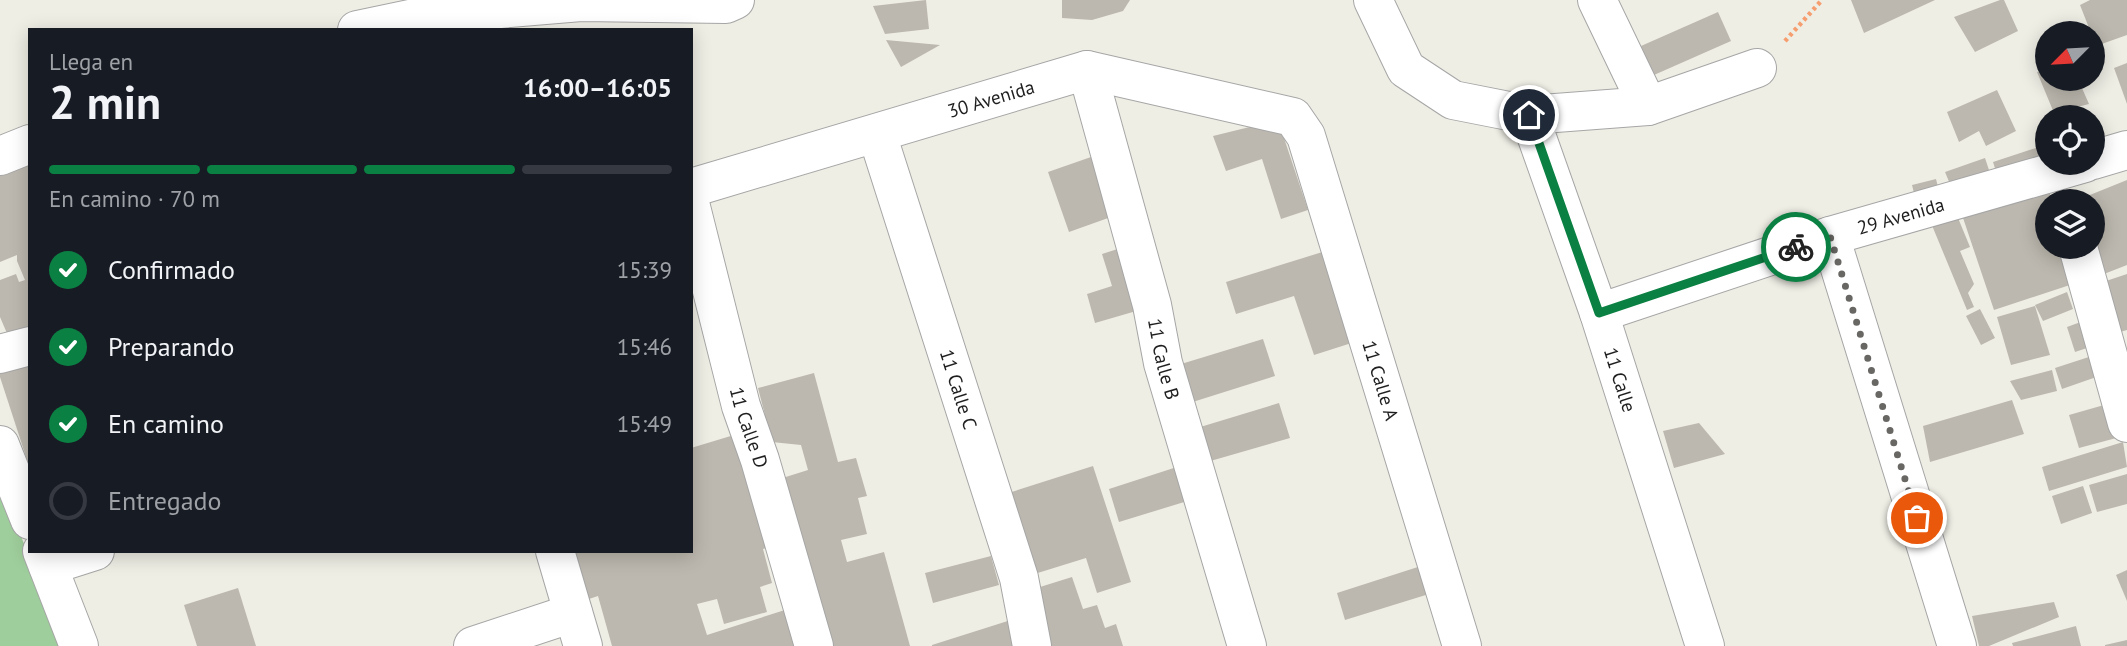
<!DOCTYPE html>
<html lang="es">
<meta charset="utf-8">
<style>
body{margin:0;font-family:"PT Sans",sans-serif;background:#242831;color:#f1f3f6;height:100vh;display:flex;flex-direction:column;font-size:26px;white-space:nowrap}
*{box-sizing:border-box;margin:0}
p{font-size:23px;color:#9ea1a6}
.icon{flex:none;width:38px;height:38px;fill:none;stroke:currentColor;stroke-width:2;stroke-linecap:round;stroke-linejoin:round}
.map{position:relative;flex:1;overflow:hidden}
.panel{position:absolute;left:28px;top:28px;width:665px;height:525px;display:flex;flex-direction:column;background:#171b24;border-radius:0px;box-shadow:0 4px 18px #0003}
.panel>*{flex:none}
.needle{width:46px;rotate:246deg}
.fabs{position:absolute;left:2035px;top:21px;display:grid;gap:14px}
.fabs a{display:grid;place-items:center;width:70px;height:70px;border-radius:50%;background:#171b24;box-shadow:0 4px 18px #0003;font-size:35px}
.pin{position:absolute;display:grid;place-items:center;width:60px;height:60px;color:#fff;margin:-30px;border:4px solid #fff;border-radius:50%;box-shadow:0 2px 7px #0007}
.courier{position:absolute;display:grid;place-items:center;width:70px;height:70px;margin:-35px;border:5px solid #0b8043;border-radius:50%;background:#fff;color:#222;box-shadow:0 2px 9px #0007}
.summary em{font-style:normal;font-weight:700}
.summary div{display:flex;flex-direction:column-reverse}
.summary{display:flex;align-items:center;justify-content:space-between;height:119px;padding:0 21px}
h1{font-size:46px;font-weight:700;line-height:52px}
.bar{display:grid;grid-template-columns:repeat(4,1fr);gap:10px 7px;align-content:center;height:84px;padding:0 21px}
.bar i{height:9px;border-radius:5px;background:#363941}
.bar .current{background:#0b8043}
.bar p{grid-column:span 4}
ol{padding:0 21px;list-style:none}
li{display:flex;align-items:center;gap:21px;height:77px}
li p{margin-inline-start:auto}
li .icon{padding:7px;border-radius:50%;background:#0b8043;color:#fff;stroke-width:4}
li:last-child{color:#9ea1a6}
li i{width:38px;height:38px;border:4px solid #363941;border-radius:50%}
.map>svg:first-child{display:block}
.forest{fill:#9ece9b}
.building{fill:#bcb8af}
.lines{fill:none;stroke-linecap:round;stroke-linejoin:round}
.minor-casing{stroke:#a6a6a6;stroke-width:40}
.path{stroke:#f69e70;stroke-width:4.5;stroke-dasharray:3.5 3.5;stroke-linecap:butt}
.minor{stroke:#fff;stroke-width:38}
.done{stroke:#686764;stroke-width:7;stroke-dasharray:0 12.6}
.route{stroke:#0b8043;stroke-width:9}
.labels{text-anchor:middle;stroke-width:5;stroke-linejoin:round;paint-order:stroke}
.street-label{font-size:19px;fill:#1f1f1f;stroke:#fff}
</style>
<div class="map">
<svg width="2127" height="646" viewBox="0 0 2127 646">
<rect width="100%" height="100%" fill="#efeee5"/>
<polygon class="forest" points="0,484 65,646 0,646"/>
<g class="building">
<polygon points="926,0 929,29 885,34 873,6"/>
<polygon points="1062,0 1130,0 1123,11 1092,20 1062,18"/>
<polygon points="1851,0 1935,0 1864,33"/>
<polygon points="2000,0 2004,0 2018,31 1975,52 1954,17"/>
<polygon points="2090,0 2127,0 2127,35 2096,46 2093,33 2091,33 2080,5"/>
<polygon points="1718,12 1731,41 1654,75 1641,46"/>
<polygon points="886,40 940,45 901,67"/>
<polygon points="2127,63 2127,104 2114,68"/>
<polygon points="2048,69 2048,79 2078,79 2089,104 2054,113 2037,72"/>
<polygon points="1997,90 2016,131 1986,146 1979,131 1959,142 1947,112"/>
<polygon points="1278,120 1308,210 1281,219 1262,159 1226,171 1213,136"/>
<polygon points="2042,146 2048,168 2000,184 1993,162"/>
<polygon points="1091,157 1111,217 1069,232 1048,172"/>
<polygon points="1985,158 1993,182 1955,196 1945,172"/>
<polygon points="30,165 30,338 12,345 0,317 0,280 16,274 19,282 25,280 17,261 17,255 0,262 0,175"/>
<polygon points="1936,179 1941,199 1917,205 1912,185"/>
<polygon points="2127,180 2127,265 2104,274 2093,248 2093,201 2075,201"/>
<polygon points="2046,181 2052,201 2048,201 2048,247 2067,247 2079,282 1994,310 1960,209"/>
<polygon points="1956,213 1970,247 1960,251 1974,284 1968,293 1974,307 1967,310 1931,223"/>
<polygon points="1130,245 1150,307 1095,323 1087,294 1112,286 1102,254"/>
<polygon points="1332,249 1361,340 1314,355 1294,296 1236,314 1226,282"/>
<polygon points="2127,274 2127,330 2120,332 2103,282"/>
<polygon points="2067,292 2073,309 2043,321 2035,305"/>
<polygon points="2035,306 2050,355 2011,365 1997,317"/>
<polygon points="1980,309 1995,338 1981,345 1966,316"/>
<polygon points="2086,320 2096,345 2075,352 2067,327"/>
<polygon points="1263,339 1275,376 1180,406 1168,368"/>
<polygon points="30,351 30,465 29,466 0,377 0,361"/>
<polygon points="2098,354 2105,374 2062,389 2055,368"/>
<polygon points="2052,370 2057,391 2021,400 2010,381"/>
<polygon points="814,373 838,462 856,458 867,496 858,498 867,534 841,540 847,562 884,552 910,646 823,646 773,481 808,470 801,445 753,440 746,420 765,415 758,388"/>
<polygon points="2012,400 2024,434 1930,462 1923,426"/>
<polygon points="1279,403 1290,438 1207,462 1197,428"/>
<polygon points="2111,403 2120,437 2079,448 2069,415"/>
<polygon points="1699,423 1725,454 1674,468 1663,431"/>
<polygon points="734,435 773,546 763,549 772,583 760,587 767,612 724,624 717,599 697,604 707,635 788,609 799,646 612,646 598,596 586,600 573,552 691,551 691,448"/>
<polygon points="2123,442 2127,467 2049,491 2042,467"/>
<polygon points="1183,465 1194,499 1119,522 1109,489"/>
<polygon points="1093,466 1131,582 1097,593 1086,558 1028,576 1002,495"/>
<polygon points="2127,474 2127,504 2097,512 2089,485"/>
<polygon points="2083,486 2092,513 2061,524 2052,496"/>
<polygon points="991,556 999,585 933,603 925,573"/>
<polygon points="1421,566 1429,594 1345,620 1337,593"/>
<polygon points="2127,570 2127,601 2116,575"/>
<polygon points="1072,577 1083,609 1097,605 1105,628 1116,624 1123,646 1040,646 1024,592"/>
<polygon points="238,588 256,646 197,646 184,605"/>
<polygon points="2054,602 2059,617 1989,646 1979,646 1972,616"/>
<polygon points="1020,617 1029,646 932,646 932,645"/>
<polygon points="2076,626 2081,646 2013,646 2012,643"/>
<polygon points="2127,640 2127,646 2105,646 2105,645"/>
</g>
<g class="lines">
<g class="minor-casing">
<g id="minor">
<polyline points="1373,0 1406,69 1453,100 1529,115 1648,106 1757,68"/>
<polyline points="1597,0 1648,106"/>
<polyline points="357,30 429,15 581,2 726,4 735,0"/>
<path id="s1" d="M1087,70L1152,305L1163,363L1247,646"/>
<path id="s2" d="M1529,115L1599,313L1705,646"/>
<path id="s3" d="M877,134L1019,578L1032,646"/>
<polyline points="0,156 30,144"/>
<polyline points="2093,160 2127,150"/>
<path id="s4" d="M691,188L1087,70L1293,117L1306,136L1462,646"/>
<path id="s5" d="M691,207L741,406L760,460L814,646"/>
<polyline points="1830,236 1957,646"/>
<polyline points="2078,247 2127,423"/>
<path id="s6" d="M1599,313L1830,236L2085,163"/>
<polyline points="0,354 30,346"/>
<polyline points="0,445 30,520"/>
<polyline points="42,551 79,646"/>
<polyline points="555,551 583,646"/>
<polyline points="48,566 95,551"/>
<polyline points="473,646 573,613"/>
</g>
</g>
<polyline class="path" points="1785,41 1822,0"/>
<use href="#minor" class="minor"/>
</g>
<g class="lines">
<polyline class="done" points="1796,247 1830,236 1917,518"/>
<polyline class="route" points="1529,115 1599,313 1796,247"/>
</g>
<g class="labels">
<g class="street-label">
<text dy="7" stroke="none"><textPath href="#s4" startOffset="313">30 Avenida</textPath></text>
<text dy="7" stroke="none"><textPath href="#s6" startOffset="317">29 Avenida</textPath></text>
<text dy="7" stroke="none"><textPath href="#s1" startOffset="299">11 Calle B</textPath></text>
<text dy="7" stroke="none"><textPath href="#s2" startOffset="280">11 Calle</textPath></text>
<text dy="7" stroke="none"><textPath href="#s4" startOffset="903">11 Calle A</textPath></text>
<text dy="7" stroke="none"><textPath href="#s3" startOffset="268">11 Calle C</textPath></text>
<text dy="7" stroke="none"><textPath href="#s5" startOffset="228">11 Calle D</textPath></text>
</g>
</g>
</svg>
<div class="fabs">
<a><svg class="needle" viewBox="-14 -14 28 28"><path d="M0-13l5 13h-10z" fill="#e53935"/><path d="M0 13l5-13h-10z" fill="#9ea1a6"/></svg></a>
<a><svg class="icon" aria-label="locate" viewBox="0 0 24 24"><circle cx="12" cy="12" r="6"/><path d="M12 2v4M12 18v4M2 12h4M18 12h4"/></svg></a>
<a><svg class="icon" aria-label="layers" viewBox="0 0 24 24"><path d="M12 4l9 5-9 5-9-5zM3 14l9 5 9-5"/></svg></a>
</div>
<div class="pin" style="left:1917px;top:518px;background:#ea580c"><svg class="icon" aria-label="bag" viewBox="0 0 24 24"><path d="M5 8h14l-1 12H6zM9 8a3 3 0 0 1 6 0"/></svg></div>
<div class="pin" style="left:1529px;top:115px;background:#1f2937"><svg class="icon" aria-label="home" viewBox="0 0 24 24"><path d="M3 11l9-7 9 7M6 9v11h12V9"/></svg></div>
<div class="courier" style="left:1796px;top:247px"><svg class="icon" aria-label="bike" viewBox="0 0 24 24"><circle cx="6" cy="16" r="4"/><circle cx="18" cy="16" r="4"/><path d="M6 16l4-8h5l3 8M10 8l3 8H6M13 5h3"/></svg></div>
<section class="panel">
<div class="summary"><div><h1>2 min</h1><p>Llega en</p></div><em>16:00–16:05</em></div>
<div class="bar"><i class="current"></i><i class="current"></i><i class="current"></i><i></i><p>En camino · 70 m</p></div>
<ol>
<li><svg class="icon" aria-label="check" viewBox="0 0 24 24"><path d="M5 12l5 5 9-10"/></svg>Confirmado<p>15:39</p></li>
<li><svg class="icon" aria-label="check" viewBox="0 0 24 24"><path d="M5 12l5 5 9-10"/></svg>Preparando<p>15:46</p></li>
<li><svg class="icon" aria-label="check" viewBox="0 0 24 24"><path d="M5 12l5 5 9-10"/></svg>En camino<p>15:49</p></li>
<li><i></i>Entregado</li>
</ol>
</section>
</div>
